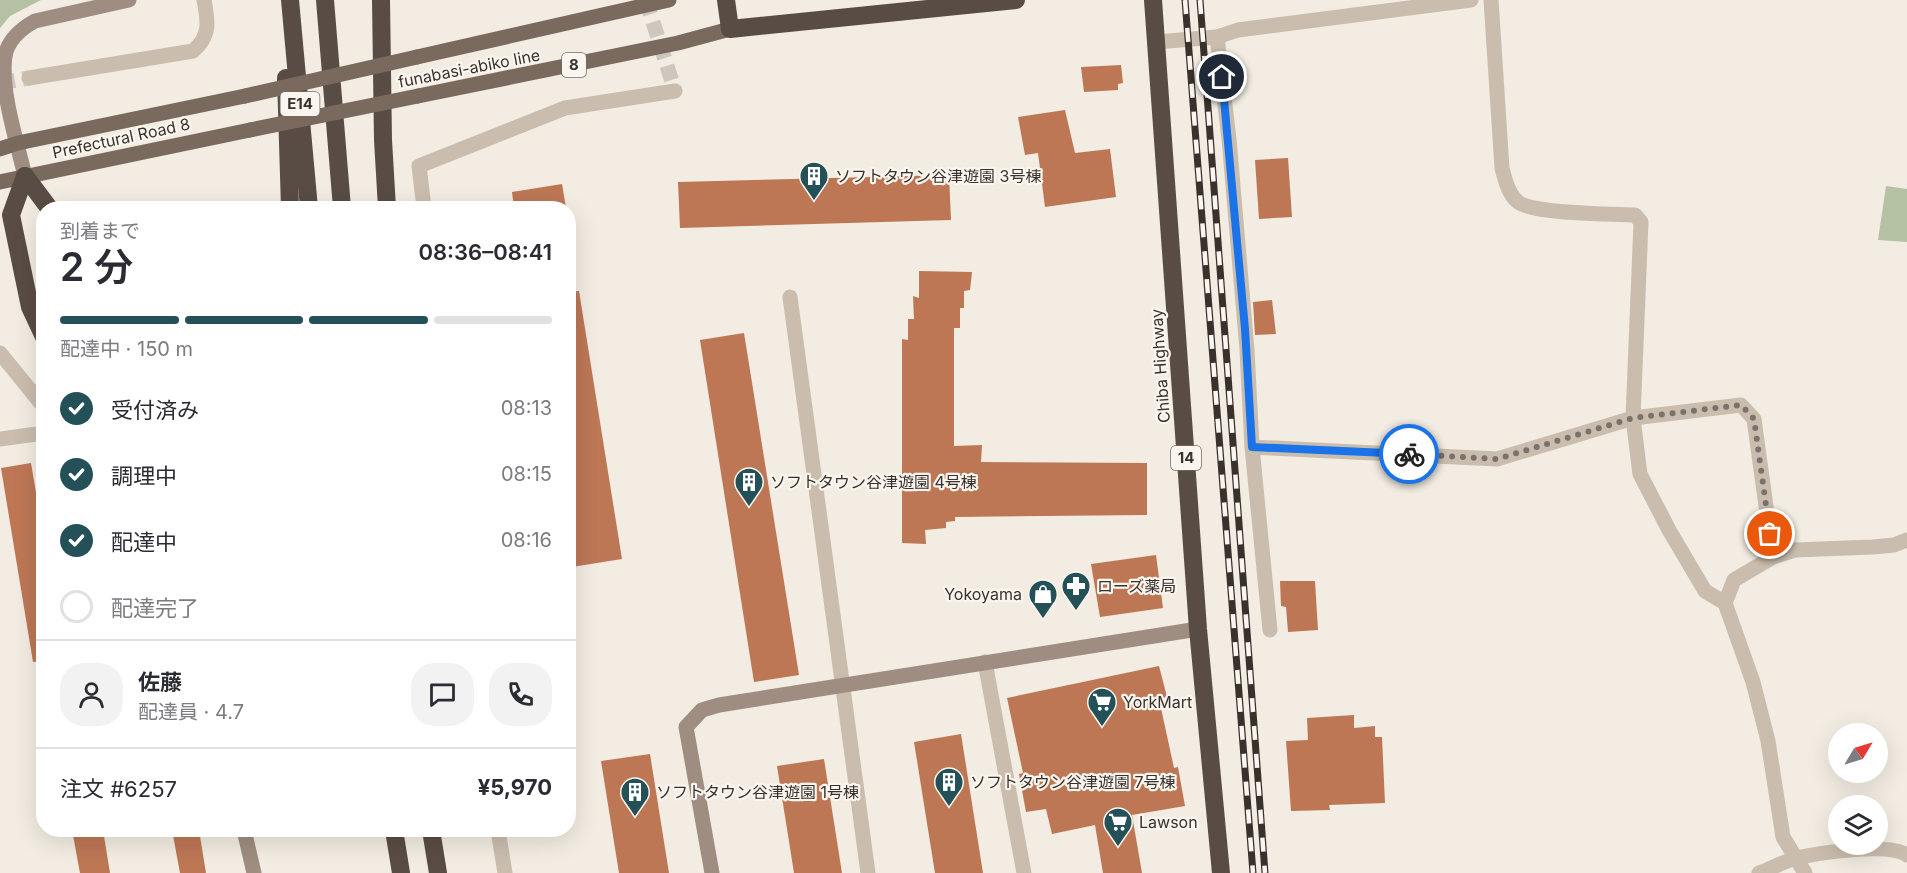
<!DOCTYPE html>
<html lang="ja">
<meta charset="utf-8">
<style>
body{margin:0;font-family:Inter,"Noto Sans JP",sans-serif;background:#f2f2f3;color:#2b2b33;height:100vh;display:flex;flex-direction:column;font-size:22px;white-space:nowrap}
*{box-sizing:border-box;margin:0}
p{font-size:20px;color:#7c7c81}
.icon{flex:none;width:33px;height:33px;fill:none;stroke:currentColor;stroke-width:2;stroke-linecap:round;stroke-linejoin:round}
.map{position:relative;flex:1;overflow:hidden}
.details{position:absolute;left:36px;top:201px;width:540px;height:636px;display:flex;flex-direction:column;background:#fff;border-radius:24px;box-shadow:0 6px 24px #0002}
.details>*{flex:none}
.needle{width:39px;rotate:52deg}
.fabs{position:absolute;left:1828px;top:723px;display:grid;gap:12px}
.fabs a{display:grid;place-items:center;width:60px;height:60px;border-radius:50%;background:#fff;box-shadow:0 6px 24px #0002;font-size:30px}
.pin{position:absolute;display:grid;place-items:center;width:51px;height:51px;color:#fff;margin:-26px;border:3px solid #fff;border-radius:50%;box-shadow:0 2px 6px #0007}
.courier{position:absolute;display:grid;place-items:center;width:60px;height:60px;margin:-30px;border:4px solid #1a73e8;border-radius:50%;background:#fff;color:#222;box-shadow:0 2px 8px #0007}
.headline em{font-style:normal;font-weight:600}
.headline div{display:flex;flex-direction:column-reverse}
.headline{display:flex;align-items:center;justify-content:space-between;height:102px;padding:0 24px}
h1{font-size:39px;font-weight:600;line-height:45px}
.bar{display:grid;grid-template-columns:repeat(4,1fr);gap:9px 6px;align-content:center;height:72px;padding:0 24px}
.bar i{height:8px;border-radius:4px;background:#e1e1e2}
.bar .current{background:#245058}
.bar p{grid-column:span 4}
.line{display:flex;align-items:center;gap:15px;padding:0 24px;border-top:2px solid #e1e1e2}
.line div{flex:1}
.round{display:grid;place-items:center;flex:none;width:63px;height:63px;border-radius:24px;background:#f2f2f3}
ol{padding:0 24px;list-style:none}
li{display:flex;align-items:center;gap:18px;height:66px}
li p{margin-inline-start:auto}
li .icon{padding:6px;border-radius:50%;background:#245058;color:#fff;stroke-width:4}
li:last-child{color:#7c7c81}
li i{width:33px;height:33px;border:3px solid #e1e1e2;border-radius:50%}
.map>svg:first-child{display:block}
.green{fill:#b4c1a3}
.building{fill:#bd7755}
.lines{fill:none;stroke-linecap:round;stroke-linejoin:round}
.street-tunnel{stroke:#cdc7be;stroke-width:15;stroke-dasharray:15 8;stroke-linecap:butt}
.street{stroke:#cabdae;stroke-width:15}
.secondary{stroke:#9e8d80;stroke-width:15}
.primary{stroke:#7a6a5e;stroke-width:15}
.highway{stroke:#594c44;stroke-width:18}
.rail-casing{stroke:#39312c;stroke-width:7}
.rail{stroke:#faf5ee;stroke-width:4.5;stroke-dasharray:14;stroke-linecap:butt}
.primary-bridge{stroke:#7a6a5e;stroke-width:15}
.done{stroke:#7a726c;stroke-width:6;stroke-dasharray:0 10.8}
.route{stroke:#1a73e8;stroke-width:8}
.labels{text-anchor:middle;stroke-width:4.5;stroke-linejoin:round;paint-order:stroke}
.shield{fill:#faf5ee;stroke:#736c66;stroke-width:1.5}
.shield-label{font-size:15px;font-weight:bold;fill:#39312c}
.street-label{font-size:16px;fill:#39312c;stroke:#faf5ee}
.poi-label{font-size:16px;fill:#39312c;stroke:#faf5ee;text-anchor:start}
</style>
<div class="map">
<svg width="1907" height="873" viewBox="0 0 1907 873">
<rect width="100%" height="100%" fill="#f2ece2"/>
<g class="green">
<polygon points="0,0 41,0 10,16 0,28"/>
<polygon points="1886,186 1907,189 1907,242 1878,240"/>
</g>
<g class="building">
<polygon points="1121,65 1123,83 1118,84 1118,90 1084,92 1081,67"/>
<polygon points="1065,110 1075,153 1110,149 1116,197 1045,207 1038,153 1025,155 1018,117"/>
<polygon points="1288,158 1292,217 1259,219 1255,160"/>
<polygon points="949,175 951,220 680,228 678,182"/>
<polygon points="562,184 566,208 514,208 512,192"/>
<polygon points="919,271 972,272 970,290 964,291 964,308 960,308 960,328 954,328 954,446 982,445 981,462 1147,463 1147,515 955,517 955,521 946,522 946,528 925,530 926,544 902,543 902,339 908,340 908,319 914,319 913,296 919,298"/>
<polygon points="579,291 622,559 572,567 568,546 568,292"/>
<polygon points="1272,300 1276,334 1255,335 1253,302"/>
<polygon points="744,333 799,675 754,682 700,340"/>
<polygon points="31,463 44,539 44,661 33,662 1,468"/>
<polygon points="1156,555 1163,608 1100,617 1091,564"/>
<polygon points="1280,581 1315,581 1318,630 1288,632 1286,607 1281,606"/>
<polygon points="1159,666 1167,697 1159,699 1174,768 1178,767 1185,806 1132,815 1142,873 1103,873 1095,825 1052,834 1046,809 1026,812 1019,774 1023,773 1007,698"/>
<polygon points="1354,715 1354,728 1375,726 1375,737 1382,737 1385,803 1329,805 1330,810 1291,811 1286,741 1308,740 1307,718"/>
<polygon points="961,734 983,873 935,873 914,742"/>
<polygon points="650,754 669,873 619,873 601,761"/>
<polygon points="824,759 842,873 794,873 777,766"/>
<polygon points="72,830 103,830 110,873 80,873"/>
<polygon points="172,830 199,830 206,873 180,873"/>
</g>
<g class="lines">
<g class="street-tunnel">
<polyline points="646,0 675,91"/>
<polyline points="0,83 29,78"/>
</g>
<g class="street">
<path d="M1491,0L1502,168C1505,179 1508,194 1518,202C1533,214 1612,214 1635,215L1641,222L1633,418L1640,474L1669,530L1705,591L1725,603L1753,682L1768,741L1783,837L1805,873"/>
<polyline points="1156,42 1217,37"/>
<path d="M29,78L193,51C211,36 208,21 204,0"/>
<polyline points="424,208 419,166 565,108 675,91"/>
<polyline points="790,297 868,873"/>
<polyline points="0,353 44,407"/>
<polyline points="0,439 44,433"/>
<polyline points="1252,447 1497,459 1633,418 1741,405 1754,419 1773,557"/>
<polyline points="1725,603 1734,580 1773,557 1795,550 1873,547 1894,545 1907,540"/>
<polyline points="1270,630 1252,447 1247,350 1229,139 1217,37 1238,30 1471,0"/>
<polyline points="985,662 1024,873"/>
<polyline points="498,830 505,873"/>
<path d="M1759,873C1770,869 1781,863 1793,859C1816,853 1888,842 1907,855"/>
</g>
<g class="secondary">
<path d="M25,176C17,142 0,90 5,56C8,40 22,28 35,21L129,0"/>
<polyline points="244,830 254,873"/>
<polyline points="712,873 686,727 702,710 719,705 1198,629"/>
</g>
<g class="primary">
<polyline points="417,57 669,0"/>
<polyline points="418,96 678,43 730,29"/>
<polyline points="0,149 18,143 245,96"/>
<polyline points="0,182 250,130"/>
</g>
<g class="highway">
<polyline points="290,0 309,208"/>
<polyline points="325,0 342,208"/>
<polyline points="381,0 383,140 387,208"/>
<polyline points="726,0 730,29 1016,0"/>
<polyline points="1153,0 1198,629 1221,873"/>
<polyline points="286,78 290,208"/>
<polyline points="25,176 11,215 30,307 44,337"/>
<polyline points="25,176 49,208"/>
<polyline points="394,830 401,873"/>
<polyline points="431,830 438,873"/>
</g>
<g class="rail-casing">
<g id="rail">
<polyline points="1185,0 1253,873"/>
<polyline points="1200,0 1265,873"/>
</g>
</g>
<use href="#rail" class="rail"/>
<g class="primary-bridge">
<polyline points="245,96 417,57"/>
<polyline points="250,130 418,96"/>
</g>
</g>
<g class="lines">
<polyline class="done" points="1409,454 1497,459 1633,418 1741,405 1754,419 1770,534"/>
<polyline class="route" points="1222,77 1245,329 1252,447 1409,454"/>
</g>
<defs>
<g id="building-pin" transform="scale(1.5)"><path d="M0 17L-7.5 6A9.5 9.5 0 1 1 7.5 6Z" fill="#245058" stroke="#faf5ee"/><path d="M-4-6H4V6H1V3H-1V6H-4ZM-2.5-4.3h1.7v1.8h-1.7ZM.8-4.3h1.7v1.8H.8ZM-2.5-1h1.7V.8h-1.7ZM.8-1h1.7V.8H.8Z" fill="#fff"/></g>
<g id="pharmacy-pin" transform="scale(1.5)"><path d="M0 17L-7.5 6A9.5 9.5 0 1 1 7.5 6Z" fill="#245058" stroke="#faf5ee"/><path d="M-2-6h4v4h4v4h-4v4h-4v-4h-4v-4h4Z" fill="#fff"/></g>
<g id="shop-pin" transform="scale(1.5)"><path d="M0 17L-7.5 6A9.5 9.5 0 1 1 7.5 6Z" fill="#245058" stroke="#faf5ee"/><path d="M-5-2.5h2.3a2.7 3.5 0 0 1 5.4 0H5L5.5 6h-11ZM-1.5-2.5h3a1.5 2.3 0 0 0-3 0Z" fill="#fff"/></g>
<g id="supermarket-pin" transform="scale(1.5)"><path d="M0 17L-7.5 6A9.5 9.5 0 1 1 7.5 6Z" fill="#245058" stroke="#faf5ee"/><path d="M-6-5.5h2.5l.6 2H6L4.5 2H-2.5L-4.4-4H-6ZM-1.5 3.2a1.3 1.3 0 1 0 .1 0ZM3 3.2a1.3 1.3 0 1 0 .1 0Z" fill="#fff"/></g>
</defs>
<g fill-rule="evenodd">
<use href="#building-pin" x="814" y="176"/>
<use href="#building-pin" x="749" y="482"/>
<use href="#pharmacy-pin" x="1076" y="586"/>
<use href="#shop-pin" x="1043" y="594"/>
<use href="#supermarket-pin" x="1102" y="702"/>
<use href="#building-pin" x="949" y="782"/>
<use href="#building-pin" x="635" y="792"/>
<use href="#supermarket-pin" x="1118" y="822"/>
</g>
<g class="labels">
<g class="shield">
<rect x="562" y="53" width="24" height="24" rx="4.5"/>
<rect x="280.5" y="92" width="39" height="24" rx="4.5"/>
<rect x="1171" y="446" width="30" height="24" rx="4.5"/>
</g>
<g class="shield-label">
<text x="574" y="70">8</text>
<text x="300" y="109">E14</text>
<text x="1186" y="463">14</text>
</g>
<g class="street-label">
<text transform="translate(469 68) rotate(-11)" y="6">funabasi-abiko line</text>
<text transform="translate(121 138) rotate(-12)" y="6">Prefectural Road 8</text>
<text transform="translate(1160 366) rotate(-94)" y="6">Chiba Highway</text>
</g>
<g class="poi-label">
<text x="835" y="182">ソフトタウン谷津遊園 3号棟</text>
<text x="770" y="488">ソフトタウン谷津遊園 4号棟</text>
<text x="1097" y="592">ローズ薬局</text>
<text x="1022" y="600" text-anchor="end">Yokoyama</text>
<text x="1123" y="708">YorkMart</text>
<text x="970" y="788">ソフトタウン谷津遊園 7号棟</text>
<text x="656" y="798">ソフトタウン谷津遊園 1号棟</text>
<text x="1139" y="828">Lawson</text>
</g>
</g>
</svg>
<div class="fabs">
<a><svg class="needle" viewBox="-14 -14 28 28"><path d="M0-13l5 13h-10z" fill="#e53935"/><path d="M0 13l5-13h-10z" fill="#7c7c81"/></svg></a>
<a><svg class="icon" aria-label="layers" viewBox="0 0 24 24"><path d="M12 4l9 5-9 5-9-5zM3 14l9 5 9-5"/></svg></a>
</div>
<div class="pin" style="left:1770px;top:534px;background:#ea580c"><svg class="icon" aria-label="bag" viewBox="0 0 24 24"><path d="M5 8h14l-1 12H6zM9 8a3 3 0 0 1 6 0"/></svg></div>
<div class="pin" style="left:1222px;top:77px;background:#1f2937"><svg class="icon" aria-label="home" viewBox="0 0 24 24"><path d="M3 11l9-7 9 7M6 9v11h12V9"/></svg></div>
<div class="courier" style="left:1409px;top:454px"><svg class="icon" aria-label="bike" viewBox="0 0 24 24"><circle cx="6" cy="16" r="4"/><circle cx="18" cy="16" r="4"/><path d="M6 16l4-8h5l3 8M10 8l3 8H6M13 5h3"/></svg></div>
<section class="details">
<div class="headline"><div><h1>2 分</h1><p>到着まで</p></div><em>08:36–08:41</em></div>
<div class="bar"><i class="current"></i><i class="current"></i><i class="current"></i><i></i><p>配達中 · 150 m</p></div>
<ol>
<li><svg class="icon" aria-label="check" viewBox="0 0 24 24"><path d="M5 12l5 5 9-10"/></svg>受付済み<p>08:13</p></li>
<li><svg class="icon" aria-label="check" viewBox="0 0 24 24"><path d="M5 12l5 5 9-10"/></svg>調理中<p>08:15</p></li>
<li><svg class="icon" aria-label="check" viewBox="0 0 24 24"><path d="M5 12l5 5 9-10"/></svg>配達中<p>08:16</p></li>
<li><i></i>配達完了</li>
</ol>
<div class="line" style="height:108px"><a class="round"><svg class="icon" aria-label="person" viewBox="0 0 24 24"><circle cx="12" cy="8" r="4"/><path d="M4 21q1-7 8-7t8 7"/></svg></a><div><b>佐藤</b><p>配達員 · 4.7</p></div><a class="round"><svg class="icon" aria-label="chat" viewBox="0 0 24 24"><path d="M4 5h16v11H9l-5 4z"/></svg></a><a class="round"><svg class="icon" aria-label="phone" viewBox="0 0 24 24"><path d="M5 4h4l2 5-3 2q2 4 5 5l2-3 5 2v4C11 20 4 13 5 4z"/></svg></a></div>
<div class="line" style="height:78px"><div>注文 #6257</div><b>¥5,970</b></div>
</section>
</div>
